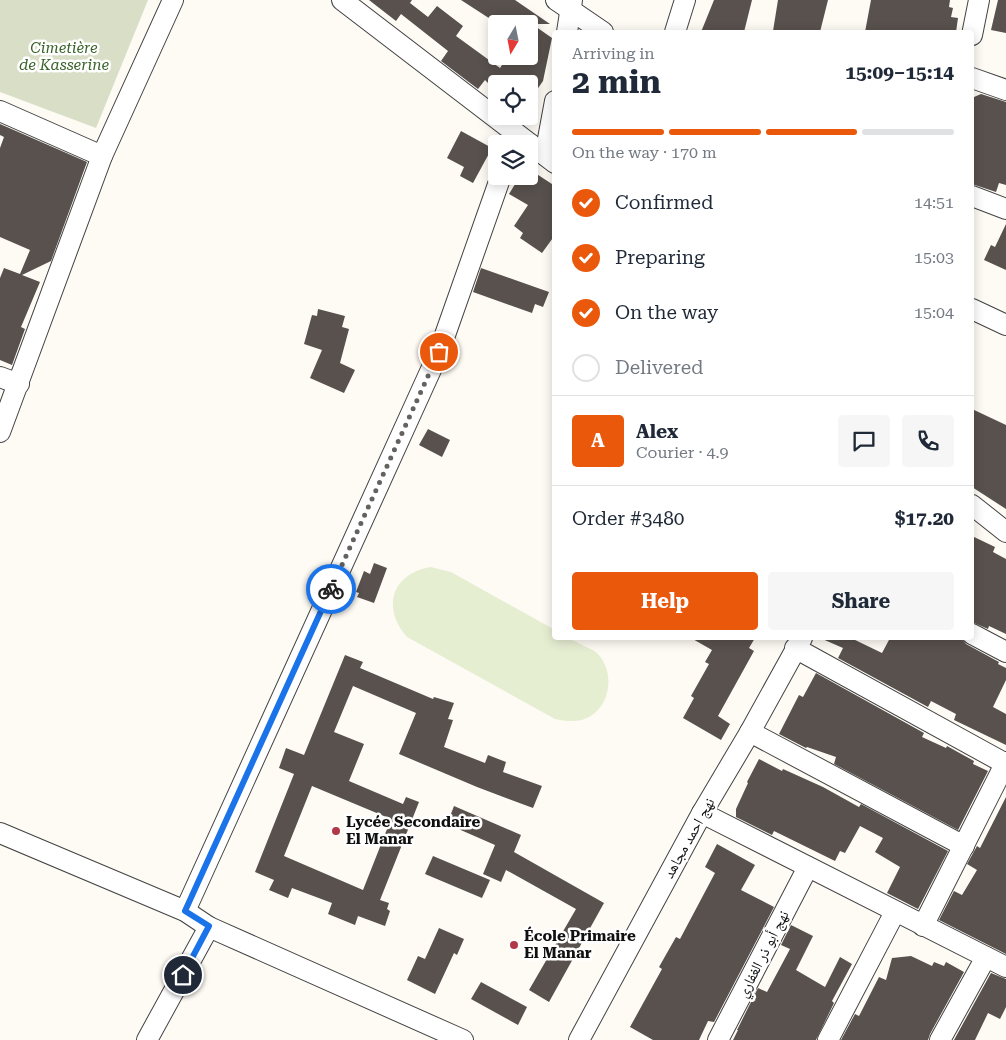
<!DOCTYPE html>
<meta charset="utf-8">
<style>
body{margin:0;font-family:"Roboto Serif","Noto Naskh Arabic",serif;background:#f6f6f7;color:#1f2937;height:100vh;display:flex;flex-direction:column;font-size:19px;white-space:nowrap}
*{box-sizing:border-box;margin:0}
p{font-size:16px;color:#747a83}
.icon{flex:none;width:28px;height:28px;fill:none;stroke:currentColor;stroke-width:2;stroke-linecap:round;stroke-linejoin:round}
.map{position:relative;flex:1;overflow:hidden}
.sheet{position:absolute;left:552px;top:30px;width:422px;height:610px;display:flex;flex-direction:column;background:#fff;border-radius:5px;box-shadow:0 2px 12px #0003}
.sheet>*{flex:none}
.needle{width:32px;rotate:190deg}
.buttons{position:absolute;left:488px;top:15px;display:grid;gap:10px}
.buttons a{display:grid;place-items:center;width:50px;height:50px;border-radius:5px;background:#fff;box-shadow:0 2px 12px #0003;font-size:25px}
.pin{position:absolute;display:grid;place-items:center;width:42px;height:42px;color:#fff;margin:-21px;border:2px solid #fff;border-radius:50%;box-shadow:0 1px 5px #0007}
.courier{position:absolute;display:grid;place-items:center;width:50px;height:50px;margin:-25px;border:4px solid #1a73e8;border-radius:50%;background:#fff;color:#222;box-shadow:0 1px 6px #0007}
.headline em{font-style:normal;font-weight:700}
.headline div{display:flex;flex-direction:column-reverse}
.headline{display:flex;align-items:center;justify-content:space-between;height:85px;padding:0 20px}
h1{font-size:32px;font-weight:700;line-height:38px}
.bar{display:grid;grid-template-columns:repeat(4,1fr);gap:8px 5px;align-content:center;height:60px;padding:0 20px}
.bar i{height:6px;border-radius:4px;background:#e0e1e3}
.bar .on{background:#ea580c}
.bar p{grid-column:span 4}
.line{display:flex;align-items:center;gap:12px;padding:0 20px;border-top:1px solid #e0e1e3}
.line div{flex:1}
.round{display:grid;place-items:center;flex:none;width:52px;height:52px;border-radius:5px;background:#f6f6f7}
ol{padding:0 20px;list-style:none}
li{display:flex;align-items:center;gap:15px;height:55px}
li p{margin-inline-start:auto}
li .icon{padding:5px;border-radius:50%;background:#ea580c;color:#fff;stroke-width:4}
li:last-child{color:#747a83}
li i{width:28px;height:28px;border:2px solid #e0e1e3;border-radius:50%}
.button{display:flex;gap:10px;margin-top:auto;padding:10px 20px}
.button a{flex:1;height:58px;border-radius:5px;background:#ea580c;color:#fff;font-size:20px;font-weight:700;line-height:58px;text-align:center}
.button a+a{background:#f6f6f7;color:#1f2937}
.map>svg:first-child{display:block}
.cemetery{fill:#d9dfc7}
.pitch{fill:#e6eed2}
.building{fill:#58514e;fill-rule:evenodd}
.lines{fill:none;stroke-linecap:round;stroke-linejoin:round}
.street-casing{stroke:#434343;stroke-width:22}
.street{stroke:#fff;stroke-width:20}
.done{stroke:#636260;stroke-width:5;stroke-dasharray:0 9}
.route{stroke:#1a73e8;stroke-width:6}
.poi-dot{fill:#b23747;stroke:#fff;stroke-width:2}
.labels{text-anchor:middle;stroke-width:5;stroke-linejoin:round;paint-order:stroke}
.park-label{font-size:15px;font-style:italic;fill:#386227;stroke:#fff}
.poi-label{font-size:15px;font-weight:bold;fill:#101010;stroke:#fff;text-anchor:start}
.street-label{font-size:15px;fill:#101010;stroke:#fff}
</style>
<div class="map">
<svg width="1006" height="1040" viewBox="0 0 1006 1040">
<rect width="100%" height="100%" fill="#fefbf5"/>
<polygon class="cemetery" points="0,0 148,0 96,128 0,92"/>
<path class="pitch" d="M431,567L451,572L555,630V638C568,638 572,639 584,646C588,648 594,650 597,653C617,673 610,712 582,720C572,722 564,721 555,719L407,637C381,608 392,573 431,567Z"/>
<g class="building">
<polygon points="369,0 412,0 410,3 428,17 437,6 463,26 456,36 500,68 508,56 529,56 529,24 498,24 461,0 515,0 550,24 532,24 552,38 543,81 529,101 529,84 489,84 485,80 478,89 441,61 448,51 401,14 396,21"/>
<polygon points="714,0 752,0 744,32 701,32"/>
<polygon points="778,0 828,0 820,32 782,32 773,31"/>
<polygon points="871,0 950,0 949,7 953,8 951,17 958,18 956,32 865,32"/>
<polygon points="998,0 1006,0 1006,33 991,30"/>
<polygon points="981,94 1006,102 1006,185 999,183 996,192 972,184 972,104 974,97"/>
<polygon points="0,124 87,162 51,261 22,275 40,282 21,327 25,329 12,365 0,360 0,278 4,268 20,274 30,250 0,237 0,148 4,137 0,135"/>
<polygon points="461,131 492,148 473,183 460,176 464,167 447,158"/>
<polygon points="529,169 555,186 555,235 542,253 520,238 523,233 514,226 528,205 509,194 520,176 529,176"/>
<polygon points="1006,224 1006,270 984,260 991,245 995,247"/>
<polygon points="481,268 549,292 543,307 535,304 532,313 473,292"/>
<polygon points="318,309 345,316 342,327 349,329 340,363 355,370 344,393 310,378 322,350 304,344 312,315 317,316"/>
<polygon points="972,409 1006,425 1006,509 972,487"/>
<polygon points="428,429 450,440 442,457 419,445"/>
<polygon points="972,536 995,547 993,552 1006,559 1006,634 989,626 988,629 972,622"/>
<polygon points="374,563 387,568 374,603 357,597 359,593 356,592 364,571 370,574"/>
<polygon points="691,638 755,638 749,648 754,651 718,716 730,724 721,740 683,718 694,698 691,696 709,664 705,662 712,650"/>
<polygon points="820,638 851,638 882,653 890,638 961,638 966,644 999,662 998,664 1006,668 1006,680 993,707 1006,714 1006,745 954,720 956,714 931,701 928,707 838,658 843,648"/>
<path d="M345,655L363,662L360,668L433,699L434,697L454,703L448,719L453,720L444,747L485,763L488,755L506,762L503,772L542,786L533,808L477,787L399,754L416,713L353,686L334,732L364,744L349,781L403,804L406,797L419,802L380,900L389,903L387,909L390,911L385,926L358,916L355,925L328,914L332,903L292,888L288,898L269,890L274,880L255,872L294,774L279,768L286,748L304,755ZM312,786L391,819L363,890L284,856Z"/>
<polygon points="816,673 924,733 922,737 946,748 947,746 974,761 973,764 988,771 958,830 834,764 836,757 807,747 806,748 779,734 799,695 803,697"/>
<polygon points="759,759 782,771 783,769 823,787 859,807 861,804 948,851 918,909 887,893 900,867 875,852 883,838 860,826 845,853 840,851 835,861 774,831 772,835 736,817 736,809 748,783 747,782"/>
<polygon points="1006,797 1006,954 939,920 954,891 962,895 977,870 967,864 977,846 980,848"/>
<polygon points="454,806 521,835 514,852 604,903 549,1002 529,990 576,909 506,870 501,882 483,874 495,845 447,824"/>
<polygon points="717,844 755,865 741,890 774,907 714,1022 708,1021 699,1040 653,1040 630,1027 662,969 659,967 676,937 680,939 715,873 705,867"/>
<polygon points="433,856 490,880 482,898 425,874"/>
<polygon points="791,925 813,936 796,970 825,987 840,957 852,964 832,1001 834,1003 816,1040 733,1040 738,1030 737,1030 758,988 767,992 790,949 781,945"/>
<polygon points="439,928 464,939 457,955 454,953 435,994 407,980 418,956 425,959"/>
<polygon points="911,956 932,966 934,962 944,966 946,962 964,972 930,1034 928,1040 841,1040 855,1014 859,1016 879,977 886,980 892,958"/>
<polygon points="991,973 1006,979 1006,1007 1000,1019 988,1013 975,1040 954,1040"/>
<polygon points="481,982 527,1007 518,1025 471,999"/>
</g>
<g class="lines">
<g class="street-casing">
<g id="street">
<polyline points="342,0 555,163"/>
<polyline points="556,0 603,32"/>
<polyline points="567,32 572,0"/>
<polyline points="675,32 685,0"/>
<polyline points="972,35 979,0"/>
<polyline points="972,78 1006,90"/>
<polyline points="0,111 102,156"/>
<polyline points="545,155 555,101"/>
<polyline points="972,196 1006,209"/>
<polyline points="972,309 1006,325"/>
<polyline points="0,377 19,384"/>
<polyline points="0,432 102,156 173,0"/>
<polyline points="972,505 1006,532"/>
<polyline points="972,634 1006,652"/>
<polyline points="795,648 1006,764"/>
<polyline points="750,732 964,846"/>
<polyline points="702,813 1006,967"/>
<polyline points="0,833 185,911 209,927 463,1040"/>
<polyline points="185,911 439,352 501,176"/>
<polyline points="923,926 1006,762"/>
<polyline points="147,1040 209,927"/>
<polyline points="579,1040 702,813 750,732 802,638"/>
<polyline points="718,1040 808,867"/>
<polyline points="828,1040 895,912"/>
<polyline points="940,1040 986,957"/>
</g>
</g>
<use href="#street" class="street"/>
</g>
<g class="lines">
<polyline class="done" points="331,589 439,352"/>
<polyline class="route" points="183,975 209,926 185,911 331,589"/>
</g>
<g class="poi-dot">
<circle cx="336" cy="831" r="5"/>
<circle cx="514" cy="945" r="5"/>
</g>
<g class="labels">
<g class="park-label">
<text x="64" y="53">Cimetière<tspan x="64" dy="17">de Kasserine</tspan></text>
</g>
<g class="poi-label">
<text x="346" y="827">Lycée Secondaire<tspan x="346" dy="17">El Manar</tspan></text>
<text x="524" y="941">École Primaire<tspan x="524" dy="17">El Manar</tspan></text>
</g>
<g class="street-label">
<text transform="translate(689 838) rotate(-61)" y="5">نهج احمد مجاهد</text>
<text transform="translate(763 954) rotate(-63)" y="5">نهج أبو ذر الغفاري</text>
</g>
</g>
</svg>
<div class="buttons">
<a><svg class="needle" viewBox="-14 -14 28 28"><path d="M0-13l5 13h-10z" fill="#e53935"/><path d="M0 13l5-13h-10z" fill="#747a83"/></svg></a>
<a><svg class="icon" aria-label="locate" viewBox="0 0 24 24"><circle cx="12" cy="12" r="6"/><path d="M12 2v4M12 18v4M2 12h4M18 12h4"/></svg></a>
<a><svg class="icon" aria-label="layers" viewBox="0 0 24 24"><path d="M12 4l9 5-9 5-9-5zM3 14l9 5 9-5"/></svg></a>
</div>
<div class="pin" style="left:439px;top:352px;background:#ea580c"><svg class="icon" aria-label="bag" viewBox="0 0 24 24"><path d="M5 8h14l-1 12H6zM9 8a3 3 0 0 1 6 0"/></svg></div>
<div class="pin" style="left:183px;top:975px;background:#1f2937"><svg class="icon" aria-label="home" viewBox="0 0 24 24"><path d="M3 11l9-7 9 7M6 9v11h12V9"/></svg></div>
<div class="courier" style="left:331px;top:589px"><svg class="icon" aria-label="bike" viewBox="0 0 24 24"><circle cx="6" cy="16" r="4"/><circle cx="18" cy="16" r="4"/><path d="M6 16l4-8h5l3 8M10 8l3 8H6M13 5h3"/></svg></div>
<section class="sheet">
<div class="headline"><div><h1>2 min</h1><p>Arriving in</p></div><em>15:09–15:14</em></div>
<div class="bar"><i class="on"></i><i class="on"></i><i class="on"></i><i></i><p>On the way · 170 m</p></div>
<ol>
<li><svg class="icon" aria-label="check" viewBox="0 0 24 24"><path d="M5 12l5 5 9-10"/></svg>Confirmed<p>14:51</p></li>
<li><svg class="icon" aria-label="check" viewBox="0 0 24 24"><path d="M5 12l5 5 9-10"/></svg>Preparing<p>15:03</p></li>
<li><svg class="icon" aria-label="check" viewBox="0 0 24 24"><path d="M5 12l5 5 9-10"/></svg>On the way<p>15:04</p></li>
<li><i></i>Delivered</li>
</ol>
<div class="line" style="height:90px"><b class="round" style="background:#ea580c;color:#fff">A</b><div><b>Alex</b><p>Courier · 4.9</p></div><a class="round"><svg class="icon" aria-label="chat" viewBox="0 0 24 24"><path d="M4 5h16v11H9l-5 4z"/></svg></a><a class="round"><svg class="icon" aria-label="phone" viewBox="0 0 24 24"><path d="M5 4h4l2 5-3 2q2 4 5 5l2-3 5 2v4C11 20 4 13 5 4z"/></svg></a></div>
<div class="line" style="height:65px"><div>Order #3480</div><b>$17.20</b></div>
<div class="button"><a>Help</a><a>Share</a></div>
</section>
</div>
